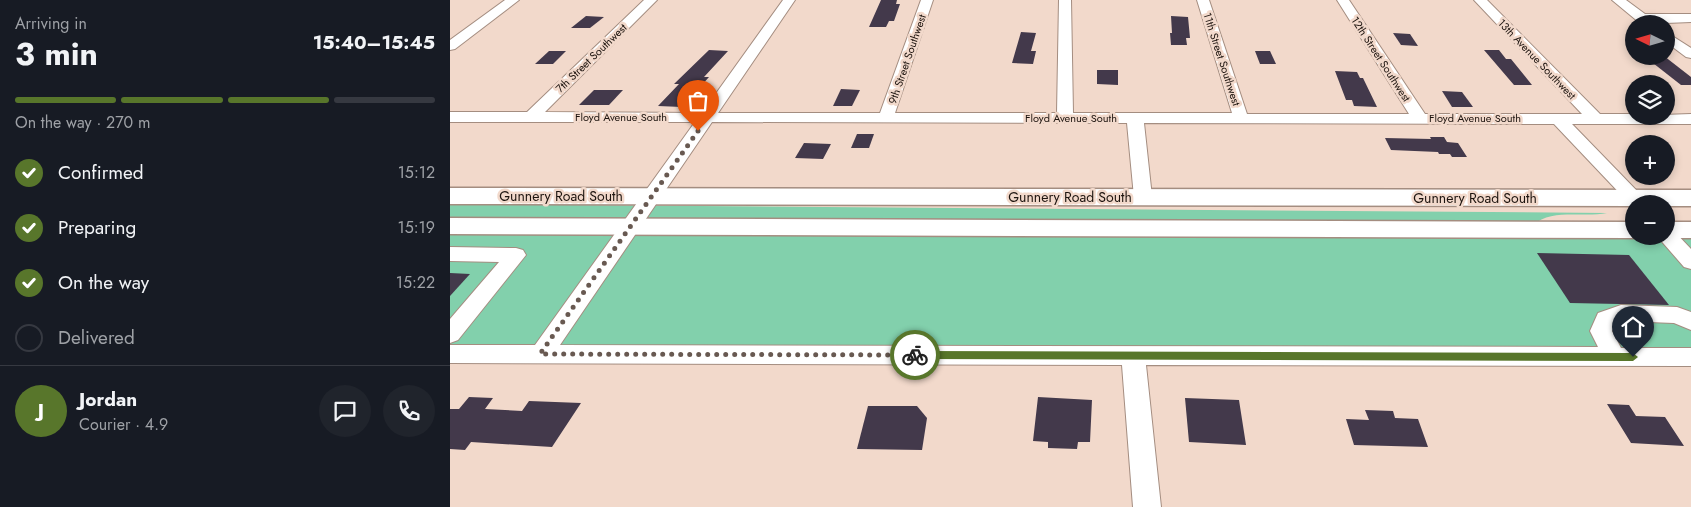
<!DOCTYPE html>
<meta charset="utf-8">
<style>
body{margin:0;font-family:Jost,sans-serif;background:#20242c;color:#f1f3f6;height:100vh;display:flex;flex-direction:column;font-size:19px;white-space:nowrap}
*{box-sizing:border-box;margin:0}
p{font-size:16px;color:#9ea1a6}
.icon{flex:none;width:28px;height:28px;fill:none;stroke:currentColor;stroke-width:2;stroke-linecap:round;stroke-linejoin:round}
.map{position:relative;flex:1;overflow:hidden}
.side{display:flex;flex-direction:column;background:#171b24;width:450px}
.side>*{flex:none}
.needle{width:32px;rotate:275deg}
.buttons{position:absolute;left:1175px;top:15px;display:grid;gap:10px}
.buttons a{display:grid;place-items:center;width:50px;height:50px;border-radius:50%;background:#171b24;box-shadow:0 2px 8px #0003;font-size:25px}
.pin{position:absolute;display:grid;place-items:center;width:42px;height:42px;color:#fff;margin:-51px -21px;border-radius:50% 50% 50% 0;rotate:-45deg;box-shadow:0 0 5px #0007}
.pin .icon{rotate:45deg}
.courier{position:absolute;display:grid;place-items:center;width:50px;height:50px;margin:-25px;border:4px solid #58762b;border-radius:50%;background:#fff;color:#222;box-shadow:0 1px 6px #0007}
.summary em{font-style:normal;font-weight:700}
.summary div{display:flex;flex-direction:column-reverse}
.summary{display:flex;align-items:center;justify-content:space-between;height:85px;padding:0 15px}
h1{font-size:32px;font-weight:700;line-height:38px}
.bar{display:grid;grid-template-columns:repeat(4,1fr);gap:8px 5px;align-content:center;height:60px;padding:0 15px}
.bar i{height:6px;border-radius:4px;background:#363941}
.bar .on{background:#58762b}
.bar p{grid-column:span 4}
.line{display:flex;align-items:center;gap:12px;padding:0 15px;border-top:1px solid #363941}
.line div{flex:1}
.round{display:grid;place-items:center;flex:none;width:52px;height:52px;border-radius:26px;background:#20242c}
ol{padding:0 15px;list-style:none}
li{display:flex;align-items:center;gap:15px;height:55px}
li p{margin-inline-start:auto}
li .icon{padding:5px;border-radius:50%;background:#58762b;color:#fff;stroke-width:4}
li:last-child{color:#9ea1a6}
li i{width:28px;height:28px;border:2px solid #363941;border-radius:50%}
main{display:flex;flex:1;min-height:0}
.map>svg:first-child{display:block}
.green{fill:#82d0ac}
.building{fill:#43394b}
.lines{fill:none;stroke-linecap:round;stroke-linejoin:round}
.minor-casing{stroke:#a48d80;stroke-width:2}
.major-casing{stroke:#a48d80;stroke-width:3}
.minor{fill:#fff;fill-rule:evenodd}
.major{fill:#fff;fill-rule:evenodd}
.route{fill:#58762b}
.done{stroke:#685951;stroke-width:5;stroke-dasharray:0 9}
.labels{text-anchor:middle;stroke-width:5;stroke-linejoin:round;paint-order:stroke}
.far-street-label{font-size:11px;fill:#1d140f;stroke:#f2d9cb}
.street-label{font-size:14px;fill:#1d140f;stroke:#f2d9cb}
</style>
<main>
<section class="side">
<div class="summary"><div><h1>3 min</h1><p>Arriving in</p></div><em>15:40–15:45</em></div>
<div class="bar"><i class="on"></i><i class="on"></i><i class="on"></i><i></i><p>On the way · 270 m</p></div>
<ol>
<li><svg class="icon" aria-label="check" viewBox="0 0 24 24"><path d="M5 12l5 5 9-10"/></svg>Confirmed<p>15:12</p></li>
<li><svg class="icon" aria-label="check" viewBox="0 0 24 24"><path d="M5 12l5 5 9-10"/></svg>Preparing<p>15:19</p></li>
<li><svg class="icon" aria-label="check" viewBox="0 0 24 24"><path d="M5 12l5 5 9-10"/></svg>On the way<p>15:22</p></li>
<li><i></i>Delivered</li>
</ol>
<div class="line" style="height:90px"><b class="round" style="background:#58762b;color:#fff">J</b><div><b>Jordan</b><p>Courier · 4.9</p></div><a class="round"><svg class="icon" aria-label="chat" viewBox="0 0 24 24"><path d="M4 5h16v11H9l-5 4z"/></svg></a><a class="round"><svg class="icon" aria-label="phone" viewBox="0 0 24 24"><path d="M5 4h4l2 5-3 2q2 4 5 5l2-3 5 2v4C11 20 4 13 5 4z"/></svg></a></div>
</section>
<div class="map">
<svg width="1241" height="507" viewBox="0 0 1241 507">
<rect width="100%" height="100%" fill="#f2d9cb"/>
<g class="green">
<path d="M0,204L1157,213C1134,218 1102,208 1083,225L0,221Z"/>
<polygon points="0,231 1241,236 1241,350 0,347"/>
</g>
<g class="building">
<polygon points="431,0 447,0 446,4 450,4 444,21 439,21 436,27 419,27"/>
<polygon points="136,16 154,17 140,28 121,28"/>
<polygon points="721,16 738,17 740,38 736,38 737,45 721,45 720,33 722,33"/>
<polygon points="571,32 586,33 581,51 586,51 583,64 562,63"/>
<polygon points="943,33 960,34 968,46 951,45"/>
<polygon points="259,50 278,51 254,77 259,77 232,107 208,106 229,84 224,84"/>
<polygon points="1034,50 1049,50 1056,59 1061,59 1082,85 1064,85"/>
<polygon points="99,51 116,51 103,64 85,64"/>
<polygon points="805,51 820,51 826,64 810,64"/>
<polygon points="1194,56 1214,56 1241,77 1241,85 1231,85"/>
<polygon points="647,70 668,70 668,85 647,84"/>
<polygon points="885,71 907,72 910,78 913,78 927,107 904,106 902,100 896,100"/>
<polygon points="391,89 410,90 402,106 383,106"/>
<polygon points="144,90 173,90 159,105 129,105"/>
<polygon points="992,91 1012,92 1023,107 1002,107"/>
<polygon points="407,134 424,134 419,148 401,148"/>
<polygon points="980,137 994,137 997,142 1008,143 1017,157 1002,157 1000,154 989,154 988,152 941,150 935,138 981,139"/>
<polygon points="354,143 381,144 373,159 345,158"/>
<polygon points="1087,253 1179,255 1219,305 1120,303"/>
<polygon points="0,273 20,274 0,296"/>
<polygon points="19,397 43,398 35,409 72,411 79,401 131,403 102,447 21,442 15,450 0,449 0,409 9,409"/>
<polygon points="588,397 642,400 640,442 628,442 627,449 598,448 598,442 583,441"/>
<polygon points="735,398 789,400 796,445 739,442"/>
<polygon points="1157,404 1179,405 1186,416 1215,417 1234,446 1181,443"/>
<polygon points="418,406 467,406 477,418 472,450 407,449"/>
<polygon points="915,410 943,411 945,418 968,419 978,447 904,445 896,419 919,420"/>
</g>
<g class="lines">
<g class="minor-casing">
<g id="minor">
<polygon points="55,0 69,0 5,49 0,50 0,40"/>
<polygon points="194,0 207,0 95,112 252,113 333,0 345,0 268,113 430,113 471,0 483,0 445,113 607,113 609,0 621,0 623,113 782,113 747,0 759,0 797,114 959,114 887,0 899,0 975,114 1132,114 1024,0 1037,0 1150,114 1184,114 1184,116 1241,114 1241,124 1122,124 1190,194 1193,198 1190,202 1184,204 1178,202 1104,124 694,123 702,197 699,201 693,203 687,201 684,197 677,123 262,122 110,345 1148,347 1140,331 1148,313 1171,305 1227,307 1241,312 1241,330 1224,323 1173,321 1165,325 1162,331 1171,348 1241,348 1241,366 696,365 711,507 683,507 672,365 0,363 0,345 85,345 245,122 0,122 0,112 77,112"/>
<polygon points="1162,0 1176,0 1195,14 1241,14 1241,22 1191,24"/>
<polygon points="1216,32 1241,48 1241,58 1236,57 1216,42"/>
<polygon points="1216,229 1223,230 1241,249 1241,269 1234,267 1207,236 1216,236"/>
<polygon points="0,247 66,248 73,250 76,255 8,340 0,343 0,319 49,262 0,261"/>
</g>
</g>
<g class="major-casing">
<g id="major">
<polygon points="0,188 1241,190 1241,206 1216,206 1216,204 1184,204 1184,206 0,204"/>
<polygon points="0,218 1184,222 1184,236 1192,236 1184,238 0,234"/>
<polygon points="1216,222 1241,222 1241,238 1216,238 1208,236 1216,236"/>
</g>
</g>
<use href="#minor" class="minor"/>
<use href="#major" class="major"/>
</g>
<polygon class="route" points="465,351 1183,353 1188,357 1183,361 465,359 460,355"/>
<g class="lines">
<polyline class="done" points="248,131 90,354 465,355"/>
</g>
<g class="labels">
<g class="far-street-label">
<text transform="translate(141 58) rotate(-44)" y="4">7th Street Southwest</text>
<text transform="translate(457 59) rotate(-71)" y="4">9th Street Southwest</text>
<text transform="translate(772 59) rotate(72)" y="4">11th Street Southwest</text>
<text transform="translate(931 59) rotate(57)" y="4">12th Street Southwest</text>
<text transform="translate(1087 59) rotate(46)" y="4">13th Avenue Southwest</text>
<text x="171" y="121">Floyd Avenue South</text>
<text x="621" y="122">Floyd Avenue South</text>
<text x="1025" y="122">Floyd Avenue South</text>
</g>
<g class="street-label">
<text x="111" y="201">Gunnery Road South</text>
<text x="620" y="202">Gunnery Road South</text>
<text x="1025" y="203">Gunnery Road South</text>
</g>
</g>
</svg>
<div class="buttons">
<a><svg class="needle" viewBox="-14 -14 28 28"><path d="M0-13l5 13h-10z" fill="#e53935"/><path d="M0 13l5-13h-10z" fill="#9ea1a6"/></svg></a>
<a><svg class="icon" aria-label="layers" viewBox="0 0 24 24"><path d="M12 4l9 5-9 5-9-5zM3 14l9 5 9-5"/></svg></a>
<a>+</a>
<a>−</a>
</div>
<div class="pin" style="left:248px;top:131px;background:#ea580c"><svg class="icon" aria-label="bag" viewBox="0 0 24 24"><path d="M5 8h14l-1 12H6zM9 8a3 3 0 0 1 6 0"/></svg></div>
<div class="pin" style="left:1183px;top:357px;background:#1f2937"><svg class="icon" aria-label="home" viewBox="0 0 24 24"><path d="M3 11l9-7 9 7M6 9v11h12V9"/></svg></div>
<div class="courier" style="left:465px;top:355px"><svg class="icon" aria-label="bike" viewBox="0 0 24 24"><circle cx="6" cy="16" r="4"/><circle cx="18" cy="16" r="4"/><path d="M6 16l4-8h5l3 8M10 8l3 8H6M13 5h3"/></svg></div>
</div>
</main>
